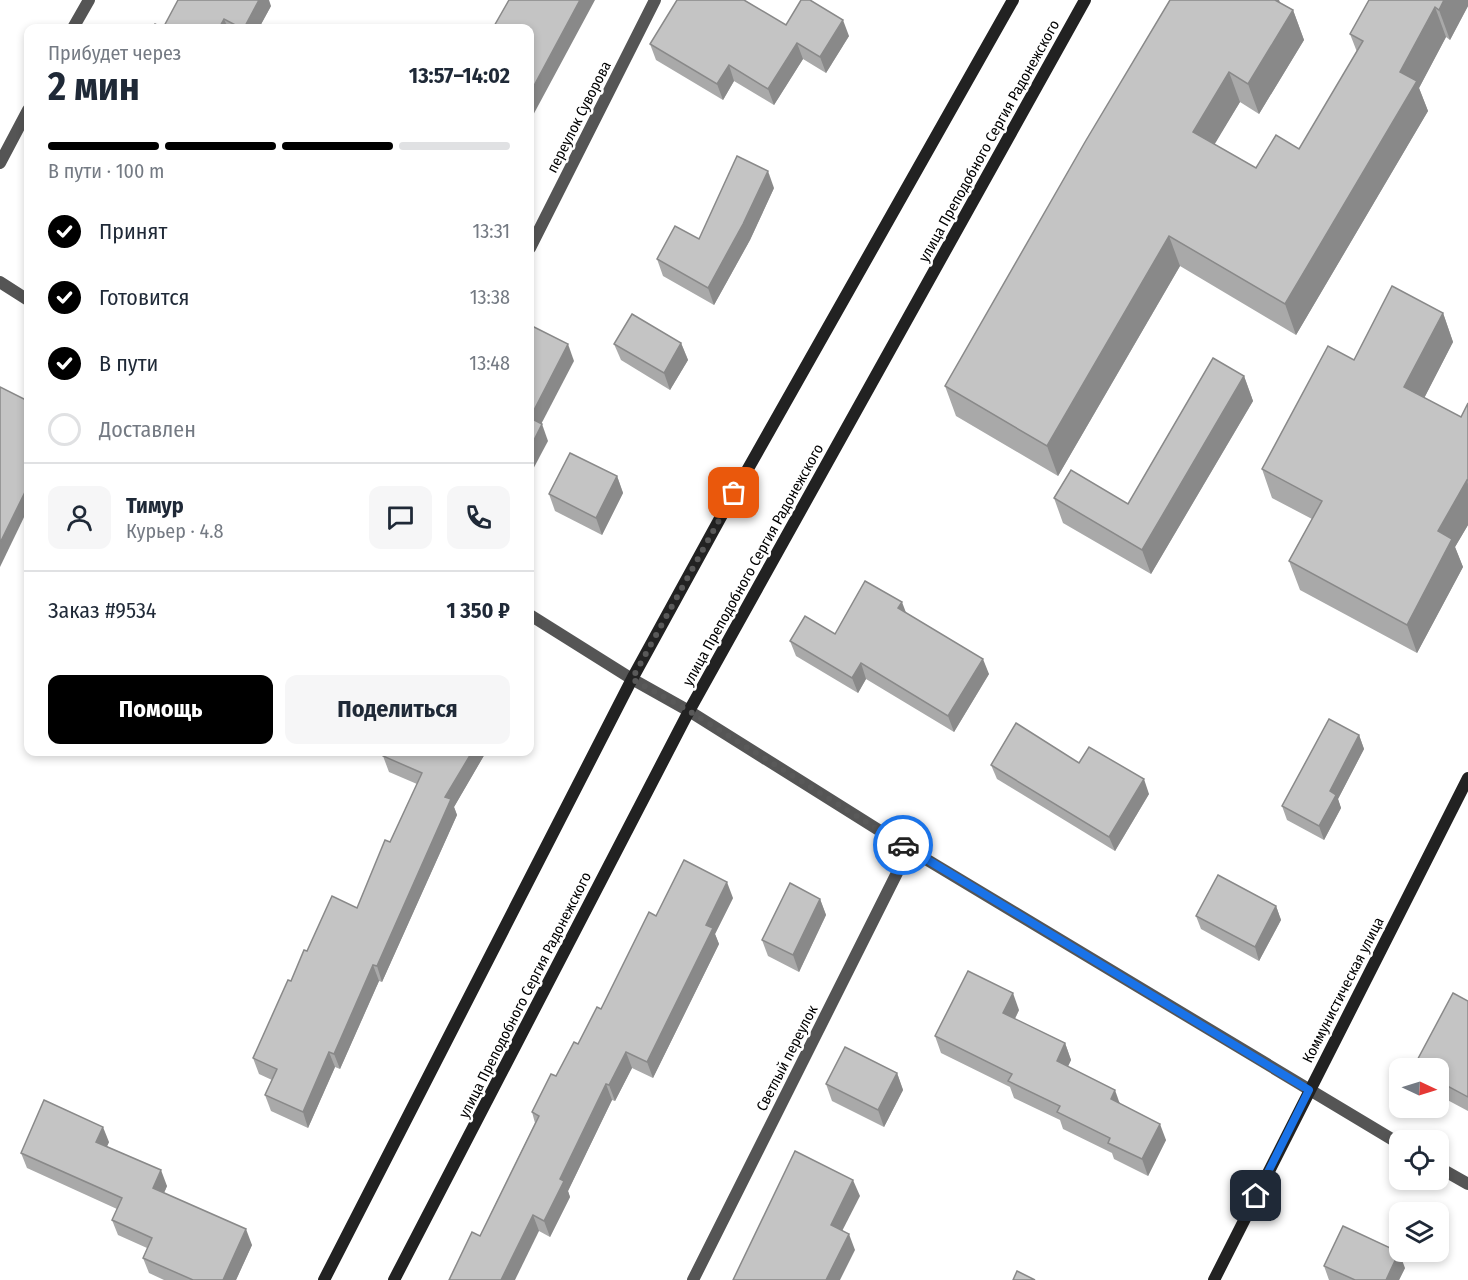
<!DOCTYPE html>
<html lang="ru">
<meta charset="utf-8">
<style>
body{margin:0;font-family:"Fira Sans Condensed",sans-serif;background:#f6f6f7;color:#1f2937;height:100vh;display:flex;flex-direction:column;font-size:22px;white-space:nowrap}
*{box-sizing:border-box;margin:0}
p{font-size:20px;color:#747a83}
.icon{flex:none;width:33px;height:33px;fill:none;stroke:currentColor;stroke-width:2;stroke-linecap:round;stroke-linejoin:round}
.map{position:relative;flex:1;overflow:hidden}
.sheet{position:absolute;left:24px;top:24px;width:510px;height:732px;display:flex;flex-direction:column;background:#fff;border-radius:12px;box-shadow:0 3px 9px #0003}
.sheet>*{flex:none}
.needle{width:39px;rotate:94deg}
.tools{position:absolute;left:1389px;top:1058px;display:grid;gap:12px}
.tools a{display:grid;place-items:center;width:60px;height:60px;border-radius:12px;background:#fff;box-shadow:0 3px 9px #0003;font-size:30px}
.pin{position:absolute;display:grid;place-items:center;width:51px;height:51px;color:#fff;margin:-26px;border-radius:12px;box-shadow:0 3px 9px #0006}
.courier{position:absolute;display:grid;place-items:center;width:60px;height:60px;margin:-30px;border:4px solid #1a73e8;border-radius:50%;background:#fff;color:#222;box-shadow:0 2px 8px #0007}
.overview em{font-style:normal;font-weight:700}
.overview div{display:flex;flex-direction:column-reverse}
.overview{display:flex;align-items:center;justify-content:space-between;height:102px;padding:0 24px}
h1{font-size:39px;font-weight:700;line-height:45px}
.bar{display:grid;grid-template-columns:repeat(4,1fr);gap:9px 6px;align-content:center;height:72px;padding:0 24px}
.bar i{height:8px;border-radius:4px;background:#e0e1e3}
.bar .on{background:#000}
.bar p{grid-column:span 4}
.line{display:flex;align-items:center;gap:15px;padding:0 24px;border-top:2px solid #e0e1e3}
.line div{flex:1}
.round{display:grid;place-items:center;flex:none;width:63px;height:63px;border-radius:12px;background:#f6f6f7}
ol{padding:0 24px;list-style:none}
li{display:flex;align-items:center;gap:18px;height:66px}
li p{margin-inline-start:auto}
li .icon{padding:6px;border-radius:50%;background:#000;color:#fff;stroke-width:4}
li:last-child{color:#747a83}
li i{width:33px;height:33px;border:3px solid #e0e1e3;border-radius:50%}
.cta{display:flex;gap:12px;margin-top:auto;padding:12px 24px}
.cta a{flex:1;height:69px;border-radius:12px;background:#000;color:#fff;font-size:24px;font-weight:700;line-height:69px;text-align:center}
.cta a+a{background:#f6f6f7;color:#1f2937}
.map>svg:first-child{display:block}
.lines{fill:none;stroke-linecap:round;stroke-linejoin:round}
.street{stroke:#555;stroke-width:12}
.secondary{stroke:#222;stroke-width:12}
.wall{fill:#a9a9a9}
.shaded-wall{fill:#898989}
.building{fill:#c4c4c4;stroke:#898989;stroke-width:1.5}
.done{stroke:#595959;stroke-width:6;stroke-dasharray:0 10.8}
.route{stroke:#1a73e8;stroke-width:8}
.labels{text-anchor:middle;stroke-width:5;stroke-linejoin:round;paint-order:stroke}
.street-label{font-size:15px;fill:#000;stroke:#fff}
</style>
<div class="map">
<svg width="1468" height="1280" viewBox="0 0 1468 1280">
<rect width="100%" height="100%" fill="#fff"/>
<g class="lines">
<g class="street">
<polyline points="73,28 89,0"/>
<polyline points="0,163 28,110"/>
<polyline points="530,248 655,0"/>
<polyline points="0,282 28,300"/>
<polyline points="530,615 632,679 689,711 909,849 1400,1144"/>
<polyline points="1438,1167 1468,1184"/>
<polyline points="693,1280 909,849"/>
</g>
<g class="secondary">
<polyline points="324,1280 632,679 723,513 1013,0"/>
<polyline points="394,1280 689,711 1085,0"/>
<polyline points="1214,1280 1468,778"/>
</g>
</g>
<g class="wall">
<polygon points="1369,0 1468,0 1468,6 1450,40 1446,37 1419,88 1428,111 1296,335 1180,266 1058,476 956,416 945,386 1281,3 1293,10 1304,40 1259,114 1240,102 1214,144 1256,168 1299,149 1357,52 1350,34"/>
<polygon points="271,6 259,28 152,28 163,28"/>
<polygon points="786,25 849,36 826,73 803,59 774,105 734,81 723,100 656,60 650,44"/>
<polygon points="774,188 750,240 714,305 663,276 657,259 699,239"/>
<polygon points="1443,313 1453,342 1424,398 1461,417 1468,403 1468,525 1455,547 1463,567 1417,653 1300,590 1289,561 1312,519 1272,498 1262,469 1354,360"/>
<polygon points="681,343 688,360 670,390 621,360 614,344"/>
<polygon points="1244,376 1253,401 1151,574 1063,523 1054,498 1128,504"/>
<polygon points="617,476 623,493 602,535 555,511 549,494"/>
<polygon points="906,613 989,674 954,732 866,679 858,693 796,656 790,641 835,634"/>
<polygon points="1359,735 1364,749 1338,799 1341,808 1324,840 1287,820 1282,806"/>
<polygon points="385,752 486,752 454,807 457,815 382,982 379,981 340,1069 335,1067 308,1128 271,1111 265,1095 272,1080 259,1074 253,1058 307,951 357,908 390,842 417,784 389,772 383,756"/>
<polygon points="1079,763 1149,794 1115,851 997,779 991,765"/>
<polygon points="733,898 715,934 719,944 653,1078 632,1068 615,1101 612,1100 568,1191 570,1197 550,1237 539,1231 480,1236 535,1123 532,1112 601,1009 656,916"/>
<polygon points="820,899 826,915 799,972 768,956 762,940"/>
<polygon points="1276,906 1281,920 1259,961 1201,929 1196,916"/>
<polygon points="1468,1001 1468,1111 1438,1095 1438,1068"/>
<polygon points="1019,1010 1015,1019 1065,1043 1071,1060 1068,1066 1120,1103 1166,1140 1148,1176 1114,1159 1112,1153 1063,1129 1060,1120 1014,1098 1010,1087 941,1053 935,1036"/>
<polygon points="897,1073 903,1090 884,1127 832,1101 826,1084"/>
<polygon points="109,1142 107,1146 167,1186 164,1193 252,1245 236,1280 164,1280 149,1273 143,1258 147,1248 118,1235 112,1220 117,1209 27,1168 21,1153"/>
<polygon points="1324,1266 1405,1268 1399,1280 1329,1280"/>
</g>
<g class="shaded-wall">
<polygon points="259,0 269,0 271,6 259,28 244,28"/>
<polygon points="580,0 595,0 531,119 534,127 530,135 530,93"/>
<polygon points="1273,0 1279,0 1287,20 1293,10 1304,40 1259,114 1248,84"/>
<polygon points="1444,0 1468,0 1468,6 1450,40 1439,10"/>
<polygon points="1435,7 1446,37 1419,88 1428,111 1296,335 1285,304 1400,72"/>
<polygon points="224,19 228,28 219,28"/>
<polygon points="843,20 849,36 826,73 820,57"/>
<polygon points="797,43 803,59 774,105 768,89"/>
<polygon points="729,65 734,81 723,100 717,84"/>
<polygon points="1229,72 1240,102 1204,162 1193,132"/>
<polygon points="768,171 774,188 750,240 714,305 708,288"/>
<polygon points="1169,236 1180,266 1058,476 1047,446"/>
<polygon points="1443,313 1453,342 1415,416 1404,387"/>
<polygon points="681,343 688,360 670,390 664,373"/>
<polygon points="568,344 574,361 536,434 530,418"/>
<polygon points="1244,376 1253,401 1151,574 1142,550"/>
<polygon points="542,424 548,441 530,475 530,448"/>
<polygon points="617,476 623,493 602,535 596,518"/>
<polygon points="1467,480 1468,484 1468,525 1455,547 1463,567 1417,653 1407,625 1438,531"/>
<polygon points="27,488 28,491 28,509 0,567 0,543"/>
<polygon points="902,602 908,618 898,608"/>
<polygon points="983,659 989,674 954,732 948,716"/>
<polygon points="861,663 866,679 858,693 852,678"/>
<polygon points="1359,735 1364,749 1338,799 1341,808 1324,840 1319,826 1330,791"/>
<polygon points="472,752 486,752 454,807 457,815 382,982 377,966 445,797"/>
<polygon points="1144,779 1149,794 1115,851 1109,837"/>
<polygon points="727,882 733,898 715,934 719,944 653,1078 647,1062 706,925"/>
<polygon points="820,899 826,915 799,972 793,955"/>
<polygon points="1276,906 1281,920 1259,961 1255,947"/>
<polygon points="373,965 379,981 340,1069 334,1054"/>
<polygon points="1013,993 1019,1010 1009,1030 1003,1013"/>
<polygon points="1065,1043 1071,1060 1063,1077 1057,1061"/>
<polygon points="329,1052 335,1067 308,1128 303,1112"/>
<polygon points="626,1052 632,1068 615,1101 609,1085"/>
<polygon points="897,1073 903,1090 884,1127 878,1110"/>
<polygon points="606,1084 612,1100 568,1191 570,1197 550,1237 544,1221 560,1179"/>
<polygon points="1115,1090 1121,1107 1111,1099"/>
<polygon points="1160,1124 1166,1140 1148,1176 1142,1159"/>
<polygon points="103,1127 109,1142 102,1157 96,1142"/>
<polygon points="161,1170 167,1186 159,1204 153,1188"/>
<polygon points="853,1180 860,1196 837,1241 831,1225"/>
<polygon points="533,1215 539,1231 515,1280 501,1280"/>
<polygon points="246,1229 252,1245 236,1280 223,1280"/>
<polygon points="849,1234 855,1250 840,1280 826,1280"/>
<polygon points="1399,1252 1405,1268 1399,1280 1386,1280"/>
</g>
<g class="building">
<polygon points="178,0 259,0 244,28 241,28 224,19 219,28 152,28 155,24 163,28"/>
<polygon points="509,0 580,0 530,93 530,28 493,28"/>
<polygon points="677,0 744,0 786,25 801,0 810,0 843,20 820,57 797,43 768,89 729,65 717,84 650,44"/>
<polygon points="1170,0 1275,0 1293,10 1248,84 1229,72 1193,132 1256,168 1276,135 1299,149 1363,41 1350,34 1369,0 1444,0 1439,10 1435,7 1400,72 1417,81 1285,304 1169,236 1047,446 945,386 1085,142"/>
<polygon points="737,156 768,171 743,224 708,288 657,259 675,226 699,239"/>
<polygon points="1392,286 1443,313 1404,387 1461,417 1468,403 1468,481 1467,480 1438,531 1452,539 1407,625 1289,561 1322,501 1262,469 1328,346 1354,360"/>
<polygon points="632,314 681,343 664,373 614,344"/>
<polygon points="530,325 568,344 530,418 542,424 530,448"/>
<polygon points="1213,358 1244,376 1142,550 1054,498 1071,470 1128,504"/>
<polygon points="0,387 28,401 28,489 27,488 0,543"/>
<polygon points="570,453 617,476 596,518 549,494"/>
<polygon points="865,581 902,602 898,608 983,659 948,716 861,663 852,678 790,641 805,616 835,634"/>
<polygon points="1329,719 1359,735 1330,791 1336,795 1319,826 1282,806"/>
<polygon points="1016,723 1079,763 1089,747 1144,779 1109,837 991,765"/>
<polygon points="385,752 472,752 445,797 451,799 377,966 373,965 334,1054 329,1052 303,1112 265,1095 277,1069 253,1058 288,980 291,981 304,950 307,951 332,896 357,908 385,840 390,842 422,773 383,756"/>
<polygon points="684,860 727,882 706,925 713,928 647,1062 626,1052 609,1085 606,1084 560,1179 564,1181 544,1221 533,1215 501,1280 449,1280 472,1232 480,1236 539,1116 532,1112 551,1074 556,1076 574,1042 578,1044 597,1007 601,1009 649,912 656,916"/>
<polygon points="1218,875 1276,906 1255,947 1196,916"/>
<polygon points="790,883 820,899 793,955 762,940"/>
<polygon points="968,971 1013,993 1003,1013 1065,1043 1057,1061 1115,1090 1111,1099 1160,1124 1142,1159 1108,1143 1110,1138 1057,1112 1060,1106 1008,1081 1012,1074 935,1036"/>
<polygon points="1453,993 1468,1001 1468,1097 1438,1081 1438,1068 1413,1068"/>
<polygon points="845,1047 897,1073 878,1110 826,1084"/>
<polygon points="44,1100 103,1127 96,1142 161,1170 153,1188 246,1229 223,1280 193,1280 143,1258 152,1238 112,1220 122,1198 21,1153"/>
<polygon points="795,1151 853,1180 831,1225 849,1234 826,1280 733,1280"/>
<polygon points="1343,1226 1399,1252 1386,1280 1355,1280 1324,1266"/>
<polygon points="1017,1271 1035,1280 1013,1280"/>
</g>
<g class="lines">
<polyline class="done" points="734,493 632,679 689,711 903,845"/>
<polyline class="route" points="903,845 1309,1090 1256,1196"/>
</g>
<g class="labels">
<g class="street-label">
<text transform="translate(579 117) rotate(-63)" y="5">переулок Суворова</text>
<text transform="translate(989 141) rotate(-61)" y="5">улица Преподобного Сергия Радонежского</text>
<text transform="translate(753 565) rotate(-61)" y="5">улица Преподобного Сергия Радонежского</text>
<text transform="translate(1343 990) rotate(-63)" y="5">Коммунистическая улица</text>
<text transform="translate(525 995) rotate(-63)" y="5">улица Преподобного Сергия Радонежского</text>
<text transform="translate(787 1058) rotate(-63)" y="5">Светлый переулок</text>
</g>
</g>
</svg>
<div class="tools">
<a><svg class="needle" viewBox="-14 -14 28 28"><path d="M0-13l5 13h-10z" fill="#e53935"/><path d="M0 13l5-13h-10z" fill="#747a83"/></svg></a>
<a><svg class="icon" aria-label="locate" viewBox="0 0 24 24"><circle cx="12" cy="12" r="6"/><path d="M12 2v4M12 18v4M2 12h4M18 12h4"/></svg></a>
<a><svg class="icon" aria-label="layers" viewBox="0 0 24 24"><path d="M12 4l9 5-9 5-9-5zM3 14l9 5 9-5"/></svg></a>
</div>
<div class="pin" style="left:734px;top:493px;background:#ea580c"><svg class="icon" aria-label="bag" viewBox="0 0 24 24"><path d="M5 8h14l-1 12H6zM9 8a3 3 0 0 1 6 0"/></svg></div>
<div class="pin" style="left:1256px;top:1196px;background:#1f2937"><svg class="icon" aria-label="home" viewBox="0 0 24 24"><path d="M3 11l9-7 9 7M6 9v11h12V9"/></svg></div>
<div class="courier" style="left:903px;top:845px"><svg class="icon" aria-label="car" viewBox="0 0 24 24"><path d="M5 17H2v-5l4-1 3-4h7l3 4 3 1v5h-3M9 17h6M6 11h13"/><circle cx="7" cy="17" r="2"/><circle cx="17" cy="17" r="2"/></svg></div>
<section class="sheet">
<div class="overview"><div><h1>2 мин</h1><p>Прибудет через</p></div><em>13:57–14:02</em></div>
<div class="bar"><i class="on"></i><i class="on"></i><i class="on"></i><i></i><p>В пути · 100 m</p></div>
<ol>
<li><svg class="icon" aria-label="check" viewBox="0 0 24 24"><path d="M5 12l5 5 9-10"/></svg>Принят<p>13:31</p></li>
<li><svg class="icon" aria-label="check" viewBox="0 0 24 24"><path d="M5 12l5 5 9-10"/></svg>Готовится<p>13:38</p></li>
<li><svg class="icon" aria-label="check" viewBox="0 0 24 24"><path d="M5 12l5 5 9-10"/></svg>В пути<p>13:48</p></li>
<li><i></i>Доставлен</li>
</ol>
<div class="line" style="height:108px"><a class="round"><svg class="icon" aria-label="person" viewBox="0 0 24 24"><circle cx="12" cy="8" r="4"/><path d="M4 21q1-7 8-7t8 7"/></svg></a><div><b>Тимур</b><p>Курьер · 4.8</p></div><a class="round"><svg class="icon" aria-label="chat" viewBox="0 0 24 24"><path d="M4 5h16v11H9l-5 4z"/></svg></a><a class="round"><svg class="icon" aria-label="phone" viewBox="0 0 24 24"><path d="M5 4h4l2 5-3 2q2 4 5 5l2-3 5 2v4C11 20 4 13 5 4z"/></svg></a></div>
<div class="line" style="height:78px"><div>Заказ #9534</div><b>1 350 ₽</b></div>
<div class="cta"><a>Помощь</a><a>Поделиться</a></div>
</section>
</div>
